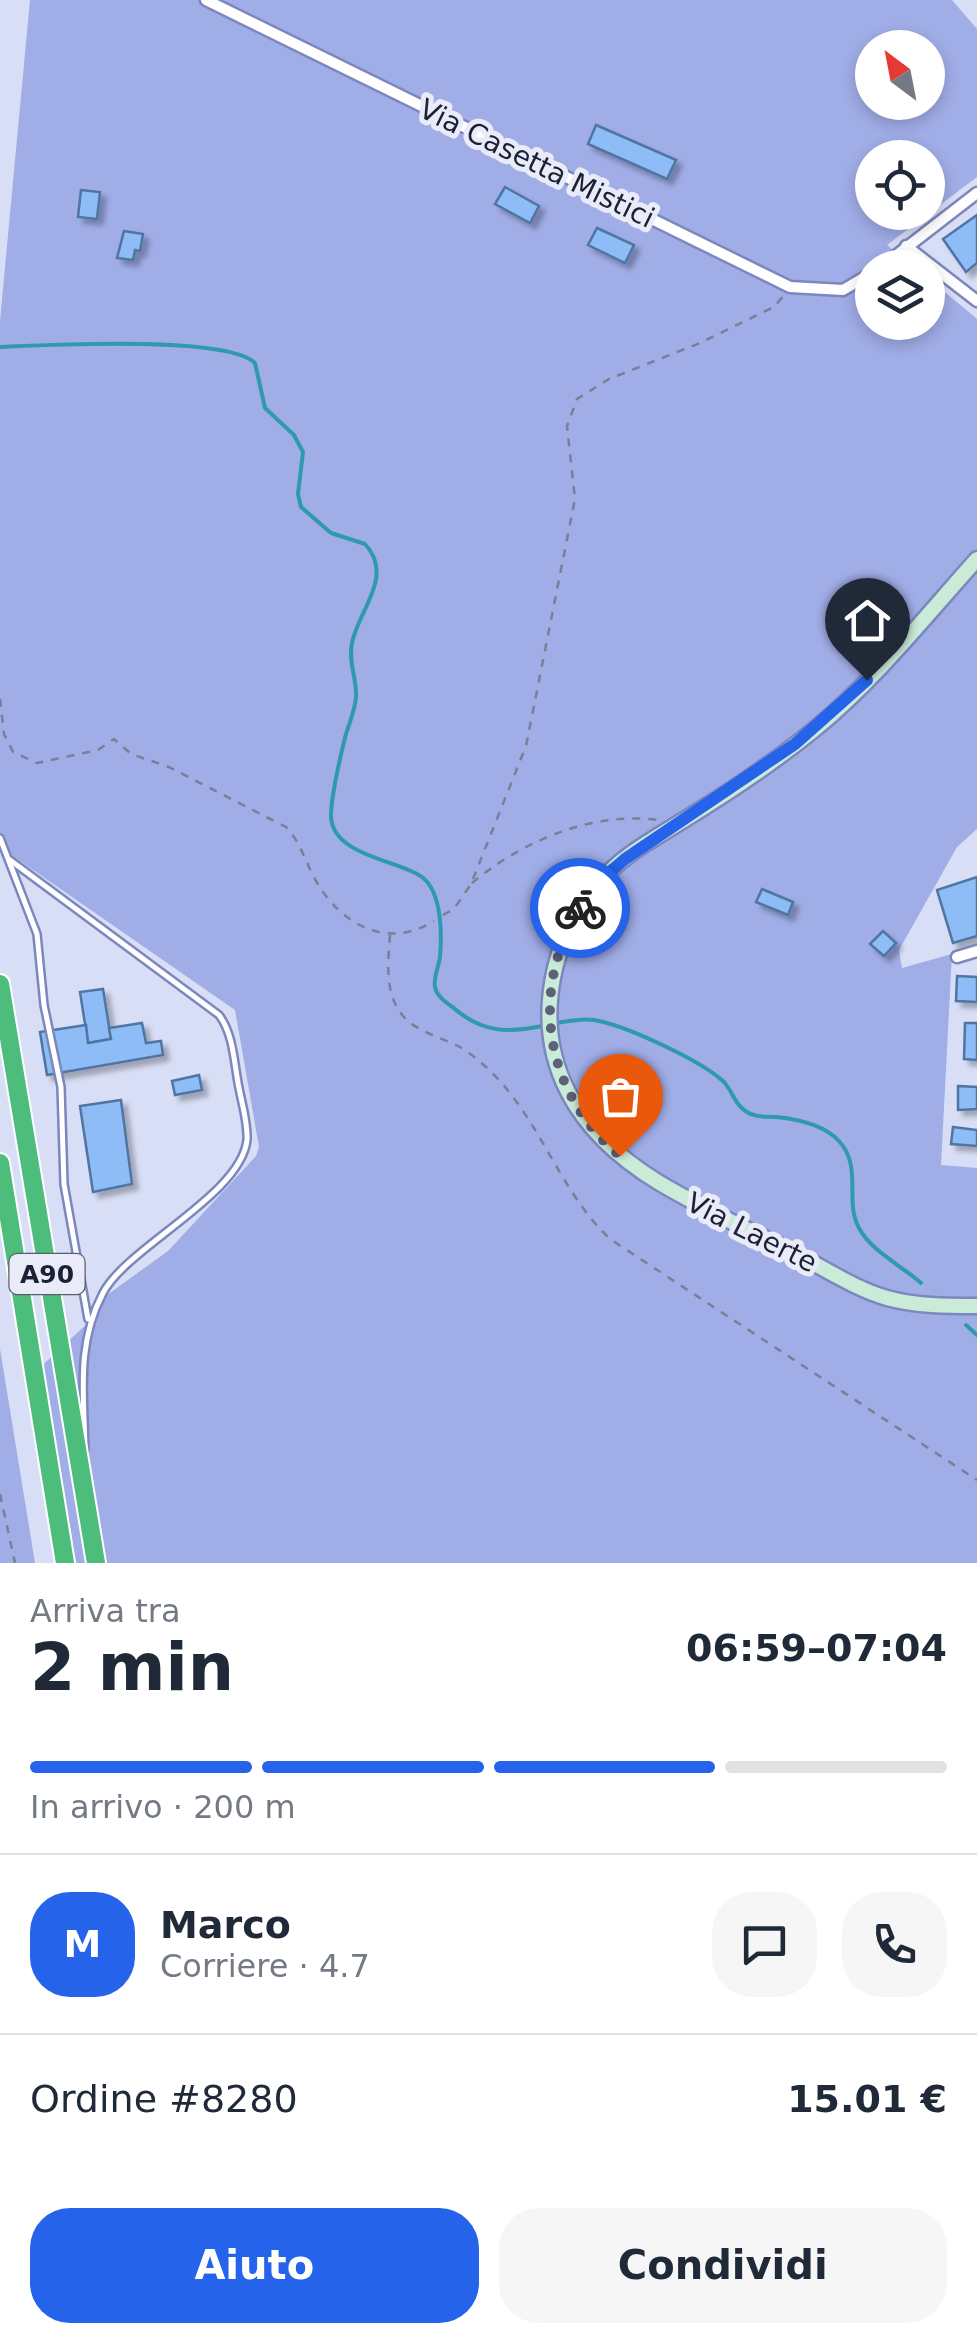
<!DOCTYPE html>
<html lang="it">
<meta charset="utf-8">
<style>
body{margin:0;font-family:"DejaVu Sans",sans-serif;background:#f6f6f7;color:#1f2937;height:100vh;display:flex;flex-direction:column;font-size:38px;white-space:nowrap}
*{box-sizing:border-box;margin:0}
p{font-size:32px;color:#747a83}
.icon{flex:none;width:55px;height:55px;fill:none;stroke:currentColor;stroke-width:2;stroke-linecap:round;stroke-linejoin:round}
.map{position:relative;height:1563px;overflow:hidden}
.side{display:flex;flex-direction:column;background:#fff;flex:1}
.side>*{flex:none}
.needle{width:65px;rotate:328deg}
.buttons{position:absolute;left:855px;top:30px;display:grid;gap:20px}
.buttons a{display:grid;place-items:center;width:90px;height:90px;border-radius:50%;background:#fff;box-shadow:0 5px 15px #0003;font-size:50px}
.pin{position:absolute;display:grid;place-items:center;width:85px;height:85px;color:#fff;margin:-102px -42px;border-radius:50% 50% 50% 0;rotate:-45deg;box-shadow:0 0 10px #0007}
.pin .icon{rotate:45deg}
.courier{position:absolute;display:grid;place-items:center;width:100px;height:100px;margin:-50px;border:8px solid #2563eb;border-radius:50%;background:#fff;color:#222;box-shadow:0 2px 12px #0007}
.overview em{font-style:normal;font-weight:700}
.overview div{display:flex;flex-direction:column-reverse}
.overview{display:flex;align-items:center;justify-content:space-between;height:170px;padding:0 30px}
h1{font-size:65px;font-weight:700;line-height:75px}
.bar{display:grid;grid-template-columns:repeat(4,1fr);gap:15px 10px;align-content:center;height:120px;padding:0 30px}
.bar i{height:12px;border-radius:8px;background:#e0e1e3}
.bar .current{background:#2563eb}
.bar p{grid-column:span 4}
.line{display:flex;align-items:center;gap:25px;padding:0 30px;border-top:2px solid #e0e1e3}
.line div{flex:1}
.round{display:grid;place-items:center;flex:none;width:105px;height:105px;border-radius:40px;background:#f6f6f7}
.cta{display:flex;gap:20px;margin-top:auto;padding:20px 30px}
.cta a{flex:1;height:115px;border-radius:40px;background:#2563eb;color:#fff;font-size:40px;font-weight:700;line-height:115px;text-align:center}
.cta a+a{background:#f6f6f7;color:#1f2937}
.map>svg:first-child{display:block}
.green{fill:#a0ade7;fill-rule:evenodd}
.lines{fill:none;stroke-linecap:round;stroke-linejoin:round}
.stream{stroke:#2f99af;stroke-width:4}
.building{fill:#8ebcf7;stroke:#5074a2;stroke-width:2.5;filter:url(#shadow)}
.lane-casing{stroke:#7c87be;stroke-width:10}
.street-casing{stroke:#7c87be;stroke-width:15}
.secondary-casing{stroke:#7c87be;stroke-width:19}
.highway-casing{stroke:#fff;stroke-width:22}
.path{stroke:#797f95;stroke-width:2.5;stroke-dasharray:8 8;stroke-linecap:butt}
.lane{stroke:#fff;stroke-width:5}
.street{stroke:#fff;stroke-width:10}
.secondary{stroke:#caebd8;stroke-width:14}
.highway{stroke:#4dbd7c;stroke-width:18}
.done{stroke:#5d6279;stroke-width:10;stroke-dasharray:0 18}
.route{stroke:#2563eb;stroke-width:12}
.labels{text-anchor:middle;stroke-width:10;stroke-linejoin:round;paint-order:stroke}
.shield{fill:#e9ecf8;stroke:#595d70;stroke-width:2.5}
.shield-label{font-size:25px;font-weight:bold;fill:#1b2035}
.street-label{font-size:28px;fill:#1b2035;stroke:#e9ecf8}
</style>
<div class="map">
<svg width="977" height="1563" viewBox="0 0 977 1563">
<defs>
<filter id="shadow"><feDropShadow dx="5.5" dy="5.5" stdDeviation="2.5" flood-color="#0004"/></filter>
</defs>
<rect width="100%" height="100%" fill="#d8def6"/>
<g class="green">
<path d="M30,0H952L977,29V177L887,245L914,267L872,268V322H928V278L977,319V829L957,847L899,950L902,968L952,954L941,1165L977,1168V1563H65L34,1373L89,1322L100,1300L168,1251L256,1156L259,1147L235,1010L0,847V321ZM872,48H928V102H872ZM872,158H928V212H872Z"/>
<polygon points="0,1349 35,1563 0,1563"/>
</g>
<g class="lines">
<g class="stream">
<path d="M0,347C46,345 226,335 255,363L265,408L294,435L303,452L298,494L301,507L331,533L365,544C395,576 358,611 352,643C348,662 357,679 356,697C355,710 350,721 346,734C341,753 331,797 331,816C332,856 399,860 422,877C442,892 442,934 440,957C439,966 433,978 435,987C437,997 447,1003 455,1009C484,1034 511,1033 547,1025"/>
<path d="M557,1023C569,1021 582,1018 594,1020C625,1025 702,1061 724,1082C733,1092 735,1105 747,1112C756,1118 766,1116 776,1117C797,1119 824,1125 839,1141C863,1167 844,1201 859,1228C871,1251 902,1266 921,1283"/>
<polyline points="966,1325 977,1335"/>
</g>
</g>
<g class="building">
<polygon points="596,125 676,160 667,179 588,144"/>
<polygon points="505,187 539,206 530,223 495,204"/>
<polygon points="81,190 100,192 97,219 78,217"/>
<polygon points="977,215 977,263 966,272 943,239"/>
<polygon points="597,228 634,245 625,263 588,245"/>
<polygon points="124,231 143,234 140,251 135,250 133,260 117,258"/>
<polygon points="977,877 977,936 953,943 937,890"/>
<polygon points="762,889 793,902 788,915 756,902"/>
<polygon points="883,931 896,943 884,956 870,944"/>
<polygon points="957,976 977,977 977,1002 956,1001"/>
<polygon points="103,989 111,1039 88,1043 80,992"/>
<polygon points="142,1023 146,1043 161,1041 163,1055 47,1075 40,1032 86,1025 88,1043 111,1039 109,1028"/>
<polygon points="965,1023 977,1023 977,1060 964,1059"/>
<polygon points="199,1075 202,1090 175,1095 172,1081"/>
<polygon points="958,1086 977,1087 977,1109 958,1110"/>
<polygon points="121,1100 132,1184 93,1192 80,1106"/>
<polygon points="953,1127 977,1130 977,1146 951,1144"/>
</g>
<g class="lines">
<g class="lane-casing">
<g id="lane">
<polyline points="0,838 37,934 44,1005 61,1087 64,1184 88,1319"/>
<path d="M10,860L219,1015C234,1035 234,1064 239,1088C242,1104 248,1123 247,1140C241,1195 127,1247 103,1293C76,1344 84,1395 85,1450"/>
</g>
</g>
<g class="street-casing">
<g id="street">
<polyline points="206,0 790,287 843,290 872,273"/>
<polyline points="906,246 977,301"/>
<polyline points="880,268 977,193"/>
<polyline points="957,957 977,951"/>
</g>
</g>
<g class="secondary-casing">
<path id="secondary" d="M977,559C925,617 875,680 815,729C773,763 725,795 679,823C655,838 631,851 610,871C583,896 564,931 555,968C533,1063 578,1133 658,1182C703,1209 751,1231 798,1255C827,1270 856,1289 887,1298C916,1306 947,1306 977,1306"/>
</g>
<g class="highway-casing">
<g id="highway">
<polyline points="0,984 96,1563"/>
<polyline points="0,1163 65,1563"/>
</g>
</g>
<g class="path">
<path d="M0,699L4,734L13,752L37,763L98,750L114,739L131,754L169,767L286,827C302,844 305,862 316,881C341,925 388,950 434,921"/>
<path d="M472,883C521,842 592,811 658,820"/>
<polyline points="443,915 454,909 471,884 526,746 575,499 567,426 577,399 609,379 700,343 774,307 784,295"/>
<path d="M390,935C388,962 384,995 404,1017C416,1031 442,1038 458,1046C469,1052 480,1061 489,1070C540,1118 559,1191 610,1239L977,1480"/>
<polyline points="0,1494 15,1563"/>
</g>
<use href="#lane" class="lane"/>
<use href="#street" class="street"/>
<use href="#secondary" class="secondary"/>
<use href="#highway" class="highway"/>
</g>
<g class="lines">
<path class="done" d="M580,908C528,991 545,1094 620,1156"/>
<polyline class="route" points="580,908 602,879 625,859 795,744 867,680"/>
</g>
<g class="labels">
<rect class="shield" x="9.5" y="1254" width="75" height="40" rx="8"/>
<g class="shield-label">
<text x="47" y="1283">A90</text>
</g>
<g class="street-label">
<text transform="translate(537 163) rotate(26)" y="10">Via Casetta Mistici</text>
<text transform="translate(752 1232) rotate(27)" y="10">Via Laerte</text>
</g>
</g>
</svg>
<div class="buttons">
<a><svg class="needle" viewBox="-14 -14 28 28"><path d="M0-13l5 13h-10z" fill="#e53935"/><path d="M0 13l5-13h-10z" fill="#747a83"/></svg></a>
<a><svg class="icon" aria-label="locate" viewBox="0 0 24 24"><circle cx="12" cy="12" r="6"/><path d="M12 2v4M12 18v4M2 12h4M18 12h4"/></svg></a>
<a><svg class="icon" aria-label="layers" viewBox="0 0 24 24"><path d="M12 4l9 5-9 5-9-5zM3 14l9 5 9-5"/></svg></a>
</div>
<div class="pin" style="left:620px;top:1156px;background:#ea580c"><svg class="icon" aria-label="bag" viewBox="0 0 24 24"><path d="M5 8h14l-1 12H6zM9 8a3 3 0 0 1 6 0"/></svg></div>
<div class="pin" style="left:867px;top:680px;background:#1f2937"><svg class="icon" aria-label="home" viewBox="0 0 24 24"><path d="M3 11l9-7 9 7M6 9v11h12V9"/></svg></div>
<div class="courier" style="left:580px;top:908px"><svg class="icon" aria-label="bike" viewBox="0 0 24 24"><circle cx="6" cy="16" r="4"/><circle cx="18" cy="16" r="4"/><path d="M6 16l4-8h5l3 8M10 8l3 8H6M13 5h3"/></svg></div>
</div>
<section class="side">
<div class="overview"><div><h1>2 min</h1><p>Arriva tra</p></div><em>06:59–07:04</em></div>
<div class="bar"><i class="current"></i><i class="current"></i><i class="current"></i><i></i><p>In arrivo · 200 m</p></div>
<div class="line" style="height:180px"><b class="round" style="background:#2563eb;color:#fff">M</b><div><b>Marco</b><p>Corriere · 4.7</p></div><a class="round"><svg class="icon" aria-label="chat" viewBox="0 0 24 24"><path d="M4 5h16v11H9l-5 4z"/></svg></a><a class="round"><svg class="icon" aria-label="phone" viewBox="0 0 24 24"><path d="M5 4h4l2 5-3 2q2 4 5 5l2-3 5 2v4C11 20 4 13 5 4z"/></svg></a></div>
<div class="line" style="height:130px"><div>Ordine #8280</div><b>15.01 €</b></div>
<div class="cta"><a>Aiuto</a><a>Condividi</a></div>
</section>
